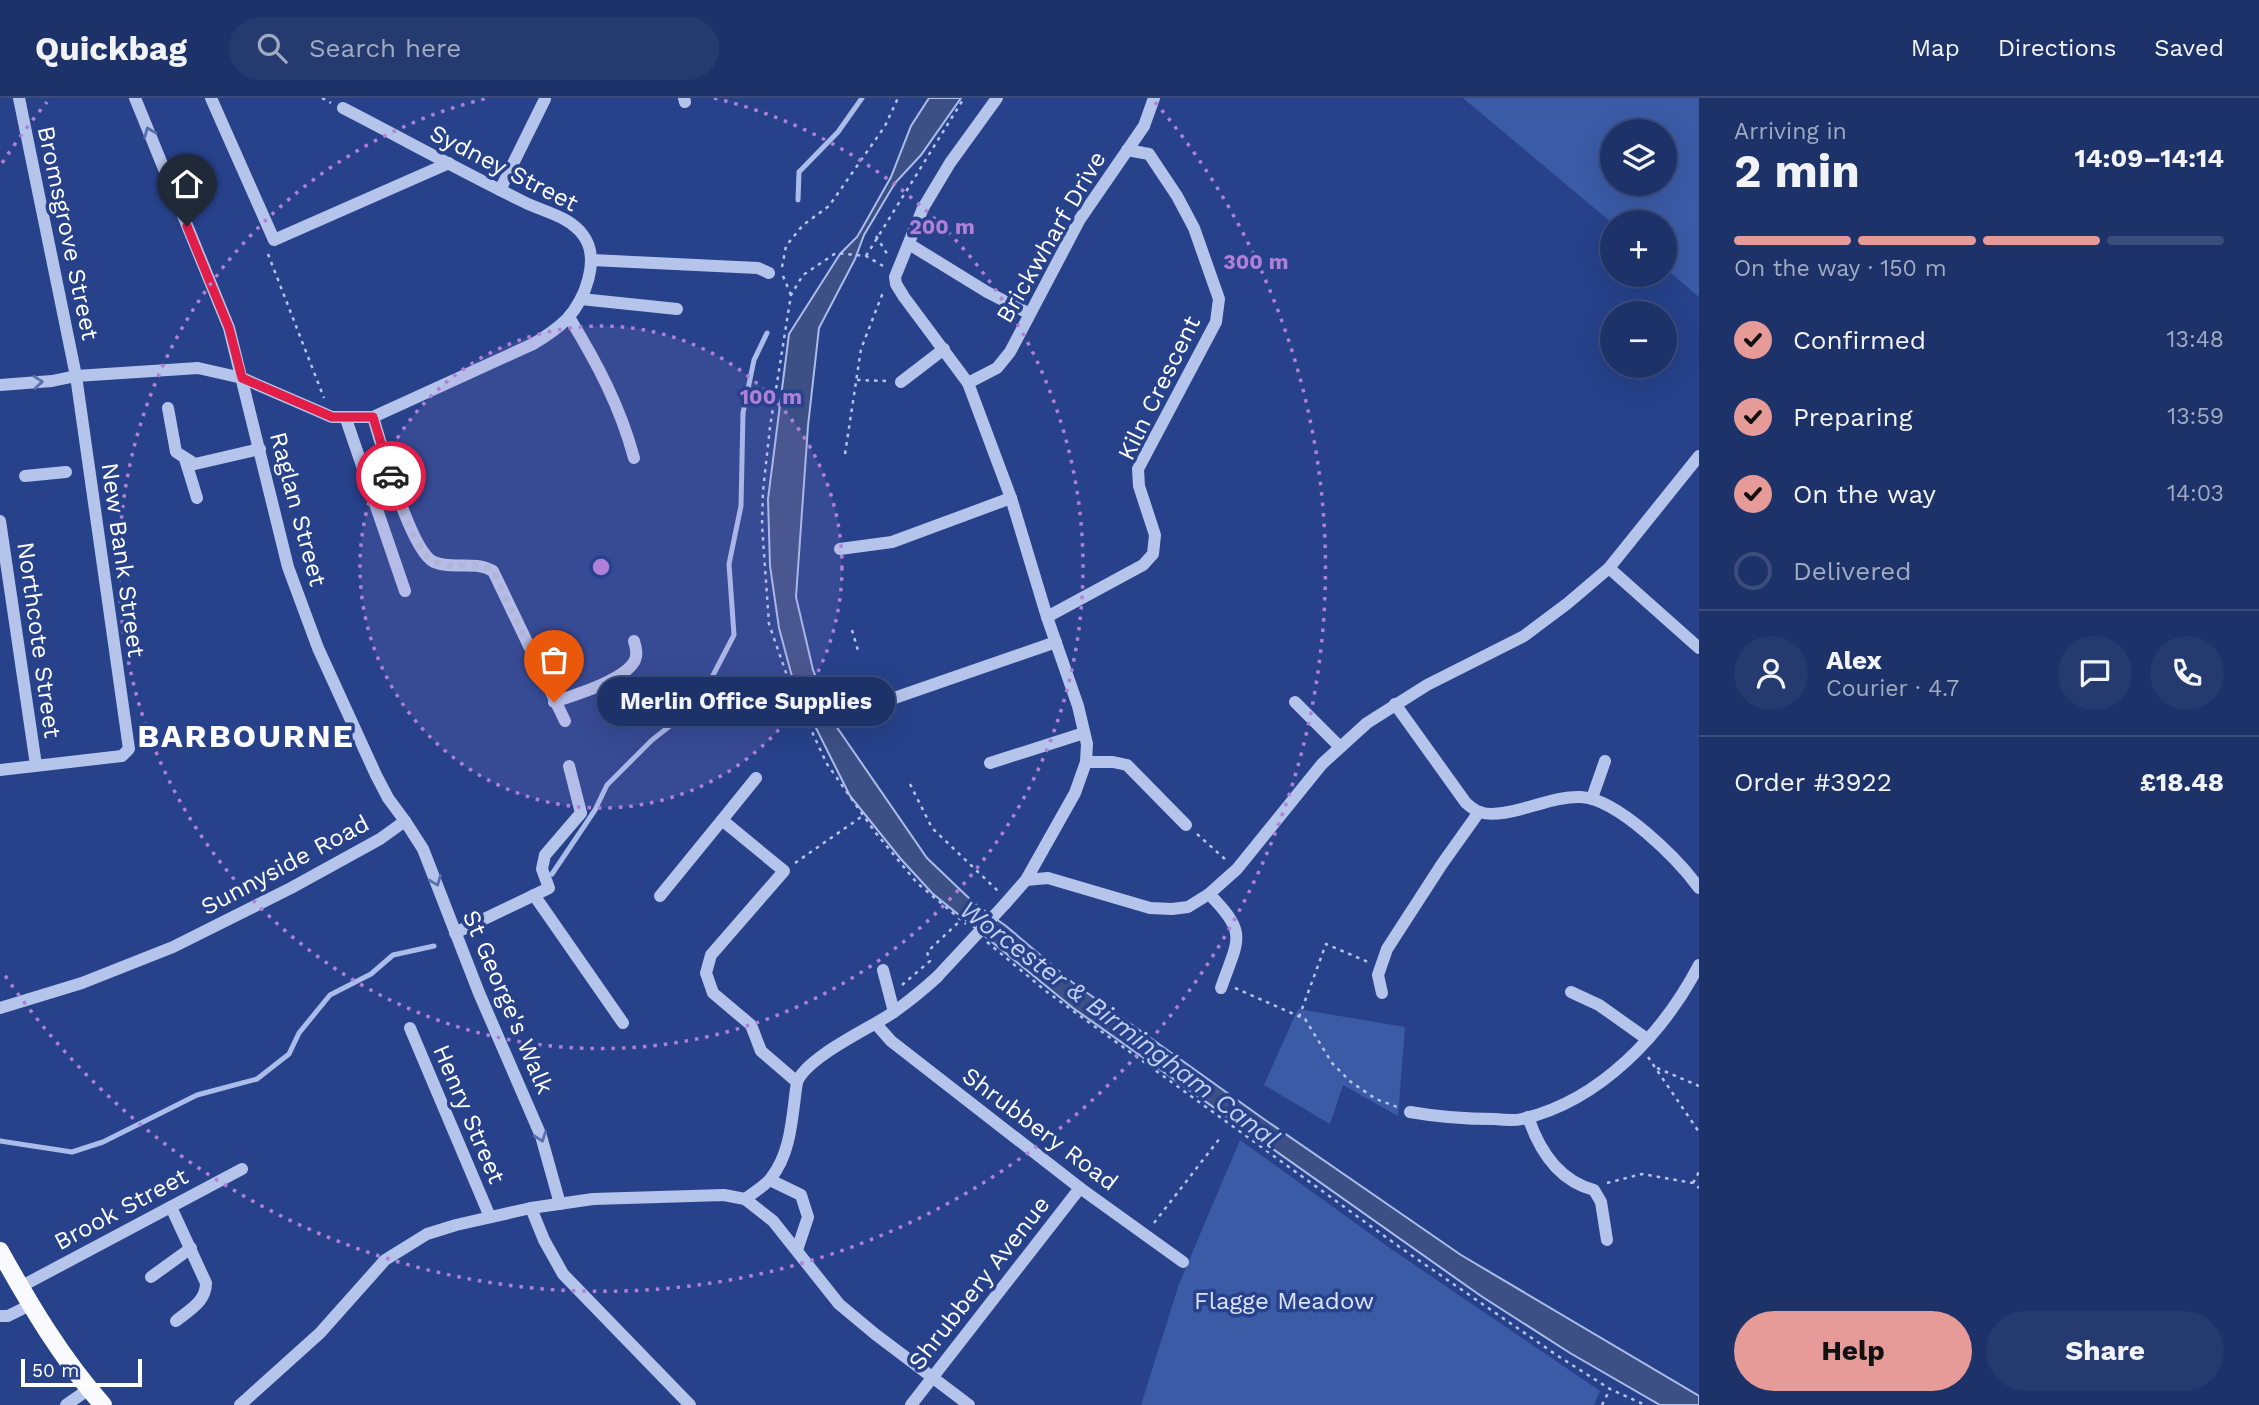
<!DOCTYPE html>
<meta charset="utf-8">
<style>
body{margin:0;font-family:"Work Sans",sans-serif;background:#253a6e;color:#f1f3f6;height:100vh;display:flex;flex-direction:column;font-size:26px;white-space:nowrap}
*{box-sizing:border-box;margin:0}
p{font-size:23px;color:#a0aac0}
.icon{flex:none;width:38px;height:38px;fill:none;stroke:currentColor;stroke-width:2;stroke-linecap:round;stroke-linejoin:round}
.map{position:relative;flex:1;overflow:hidden}
.panel{display:flex;flex-direction:column;background:#1d3268;width:560px}
.panel>*{flex:none}
.buttons{position:absolute;left:1600px;top:21px;display:grid;gap:14px}
.buttons a{display:grid;place-items:center;width:77px;height:77px;border-radius:50%;background:#1d3268;box-shadow:0 7px 28px #0002,0 0 0 2px #3b4d7c;font-size:35px}
.scale{position:absolute;left:21px;bottom:18px;width:121px;box-sizing:border-box;padding-left:7px;border:4px solid #fff;border-top:0;font-size:19px;line-height:24px;white-space:nowrap;color:#fff;-webkit-text-stroke:5px #27428b;paint-order:stroke}
.pin{position:absolute;display:grid;place-items:center;width:60px;height:60px;color:#fff;margin:-72px -30px;border-radius:50% 50% 50% 0;rotate:-45deg;box-shadow:0 0 7px #0007}
.pin .icon{rotate:45deg}
.courier{position:absolute;display:grid;place-items:center;width:70px;height:70px;margin:-35px;border:5px solid #e11d48;border-radius:50%;background:#fff;color:#222;box-shadow:0 2px 9px #0007}
.bubble{position:absolute;height:49px;border-radius:24px;background:#1d3268;box-shadow:0 7px 28px #0002,0 0 0 2px #3b4d7c;font-size:23px;font-weight:700;line-height:49px;text-align:center}
.overview em{font-style:normal;font-weight:700}
.overview div{display:flex;flex-direction:column-reverse}
.overview{display:flex;align-items:center;justify-content:space-between;height:119px;padding:0 35px}
h1{font-size:46px;font-weight:700;line-height:52px}
.bar{display:grid;grid-template-columns:repeat(4,1fr);gap:10px 7px;align-content:center;height:84px;padding:0 35px}
.bar i{height:9px;border-radius:5px;background:#3b4d7c}
.bar .selected{background:#e69b98}
.bar p{grid-column:span 4}
.line{display:flex;align-items:center;gap:18px;padding:0 35px;border-top:2px solid #3b4d7c}
.line div{flex:1}
.round{display:grid;place-items:center;flex:none;width:74px;height:74px;border-radius:37px;background:#253a6e}
ol{padding:0 35px;list-style:none}
li{display:flex;align-items:center;gap:21px;height:77px}
li p{margin-inline-start:auto}
li .icon{padding:7px;border-radius:50%;background:#e69b98;color:#111;stroke-width:4}
li:last-child{color:#a0aac0}
li i{width:38px;height:38px;border:4px solid #3b4d7c;border-radius:50%}
.button{display:flex;gap:14px;margin-top:auto;padding:14px 35px}
.button a{flex:1;height:80px;border-radius:42px;background:#e69b98;color:#111;font-size:28px;font-weight:700;line-height:80px;text-align:center}
.button a+a{background:#253a6e;color:#f1f3f6}
header{display:flex;align-items:center;gap:42px;box-sizing:border-box;height:98px;padding:0 35px;background:#1d3268;border-bottom:2px solid #3b4d7c}
header strong{font-size:33px}
nav{display:flex;gap:38px;margin-inline-start:auto;font-size:24px}
.search{width:490px;height:63px;background:#253a6e;display:flex;align-items:center;gap:18px;box-sizing:border-box;padding:0 24px;border-radius:38px;color:#a0aac0;font-size:26px}
main{display:flex;flex:1;min-height:0}
.map>svg:first-child{display:block}
.green{fill:#3b5ba7;fill-rule:evenodd}
.water{fill:#3d5086;stroke:#aabdea;stroke-width:2}
.lines{fill:none;stroke-linecap:round;stroke-linejoin:round}
.stream{stroke:#aabdea;stroke-width:5}
.path{stroke:#b5c4ea;stroke-width:2.5;stroke-dasharray:3.5 5;stroke-linecap:butt}
.minor{stroke:#b5c4ea;stroke-width:12}
.major{stroke:#f8fafe;stroke-width:18}
.minor-bridge{stroke:#b5c4ea;stroke-width:12}
.oneway{stroke:#5970ac}
.done{stroke:#b3bdd6;stroke-width:7;stroke-dasharray:0 12.6}
.route{stroke:#e11d48;stroke-width:9}
.ring{fill:none;stroke:#b080d9;stroke-width:3.5;stroke-dasharray:3.5 7}
.labels{text-anchor:middle;stroke-width:7;stroke-linejoin:round;paint-order:stroke}
.street-label{font-size:24px;fill:#fff;stroke:#27428b}
.park-label{font-size:24px;fill:#d9e2f8;stroke:#27428b}
.water-label{font-size:26px;font-style:italic;fill:#c1cff1;stroke:#27428b}
.district-label{font-size:32px;font-weight:bold;letter-spacing:2px;fill:#fff;stroke:#27428b}
.centre{fill:#b080d9;stroke:#27428b;stroke-width:3.5}
.ring-label{font-size:21px;text-anchor:middle;font-weight:bold;fill:#b080d9;stroke:#27428b;stroke-width:7;stroke-linejoin:round;paint-order:stroke}
</style>
<header>
<strong>Quickbag</strong>
<div class="search"><svg class="icon" aria-label="search" viewBox="0 0 24 24"><circle cx="10" cy="10" r="6"/><path d="M15 15l6 6"/></svg>Search here</div>
<nav><a>Map</a><a>Directions</a><a>Saved</a></nav>
</header>
<main>
<div class="map">
<svg width="1699" height="1307" viewBox="0 0 1699 1307">
<rect width="100%" height="100%" fill="#27428b"/>
<g class="green">
<path d="M1463,0H1699V199L1664,169V124L1612,125ZM1664,33V86H1612V33Z"/>
<polygon points="1298,911 1405,929 1398,1018 1343,987 1330,1026 1264,987"/>
<polygon points="1240,1042 1394,1153 1600,1293 1594,1307 1141,1307 1179,1186"/>
</g>
<polygon class="water" points="929,0 961,0 921,57 895,85 864,137 855,161 819,230 808,328 796,499 813,572 836,628 927,760 974,805 1006,828 1072,884 1261,1019 1461,1157 1699,1298 1699,1307 1660,1307 1570,1255 1481,1198 1073,910 932,795 900,760 850,698 794,586 779,530 770,468 768,401 789,236 840,156 857,139 864,127 891,79 911,28"/>
<g class="lines">
<g class="stream">
<polyline points="798,102 799,74 838,34 862,0"/>
<polyline points="552,776 595,712 607,687 652,642 698,606 734,537 729,466 741,408 743,315 754,262 767,235"/>
<polyline points="0,1043 72,1054 103,1044 197,997 257,981 289,956 299,935 330,897 371,876 393,857 434,848"/>
</g>
<g class="path">
<polyline points="322,0 331,5"/>
<polyline points="876,138 889,159"/>
<polyline points="268,156 324,300"/>
<polyline points="866,158 964,0"/>
<polyline points="883,168 866,158 836,155 803,177 791,197 770,329 763,393 762,427 769,526 791,589 827,666 875,734 917,785 966,826"/>
<polyline points="782,169 786,148 803,127 829,108 885,28 898,0"/>
<polyline points="783,178 791,197"/>
<polyline points="857,282 888,283"/>
<polyline points="845,356 861,251 882,197 885,194"/>
<polyline points="852,532 859,556"/>
<polyline points="910,686 932,730 998,793"/>
<polyline points="1197,736 1226,762"/>
<polyline points="795,765 864,717"/>
<polyline points="987,844 1047,894 1401,1150 1558,1258 1610,1291 1645,1307"/>
<polyline points="902,887 930,863 927,854 961,822"/>
<polyline points="1235,890 1305,921 1332,965 1351,984 1376,1001 1397,1009"/>
<polyline points="1299,919 1326,846 1368,864"/>
<polyline points="1648,959 1699,1034"/>
<polyline points="1657,970 1699,988"/>
<polyline points="1607,1085 1642,1076 1693,1085 1699,1090"/>
<polyline points="1693,1085 1699,1074"/>
<polyline points="1154,1125 1220,1040"/>
<polyline points="1602,1307 1610,1291"/>
</g>
<g class="minor">
<polyline points="211,0 274,142 449,65"/>
<polyline points="684,0 685,4"/>
<polyline points="997,0 950,65 923,110 895,179 896,186 904,199 968,285 1011,400 1047,519 1078,608 1087,646 1086,664 1075,695 1026,782 1005,806"/>
<polyline points="500,92 545,1"/>
<polyline points="909,146 987,194 1028,215"/>
<polyline points="592,162 758,170 769,175"/>
<polyline points="581,201 677,211"/>
<path d="M569,219C597,265 620,308 634,360"/>
<polyline points="901,284 944,251"/>
<polyline points="968,285 997,270 1010,254 1080,121 1144,28 1154,0"/>
<path d="M0,287L52,283L76,278L198,270L242,280L332,319H373L533,246C545,239 557,231 567,221C585,201 601,161 583,137C569,118 544,114 524,104C463,74 403,41 343,10"/>
<polyline points="168,310 176,354 195,366 260,351"/>
<path d="M373,319C381,346 411,454 434,464C453,472 473,462 493,473L565,623"/>
<polyline points="346,321 405,493"/>
<polyline points="185,361 197,400"/>
<polyline points="25,378 66,374"/>
<polyline points="0,423 36,667"/>
<polyline points="840,451 892,444 1011,400"/>
<polyline points="1609,470 1699,550"/>
<polyline points="1047,519 1143,467 1153,456 1155,437 1139,388 1138,371 1216,224 1219,201 1194,130 1177,98 1149,56 1127,52"/>
<path d="M554,604C575,597 622,583 634,564C638,557 636,550 634,543"/>
<polyline points="1295,604 1340,649"/>
<polyline points="877,606 1056,544"/>
<path d="M1395,606L1466,705C1470,708 1475,713 1480,714C1504,723 1551,697 1581,699C1618,701 1678,761 1699,790"/>
<polyline points="1086,664 1113,664 1127,667 1186,727"/>
<polyline points="990,665 1084,635"/>
<polyline points="0,672 122,658 129,651 76,278 19,0"/>
<polyline points="1592,700 1605,663"/>
<polyline points="722,722 756,680"/>
<polyline points="405,723 423,751 479,895 541,1038 560,1106"/>
<polyline points="1026,782 1048,780 1150,810 1172,811 1188,809 1209,796 1237,771 1322,666 1367,625 1427,587 1524,538 1568,505 1609,470 1699,358"/>
<path d="M1209,796C1249,836 1238,841 1221,890"/>
<polyline points="534,797 623,925"/>
<polyline points="660,798 722,722 784,773 711,857 706,875 713,895 751,927 761,953 797,984"/>
<polyline points="455,835 549,790 542,771 545,757 581,715 569,668"/>
<polyline points="883,872 894,914"/>
<polyline points="1571,894 1599,907 1647,941"/>
<polyline points="1382,895 1378,877 1387,851 1442,766 1479,714"/>
<polyline points="0,910 82,885 173,849 291,790 380,741 405,723 388,700 376,677 318,550 288,469 229,230 135,0"/>
<polyline points="876,926 891,943 1080,1090 1183,1164"/>
<polyline points="410,930 490,1119"/>
<path d="M1410,1014C1438,1019 1466,1021 1495,1021C1504,1022 1514,1023 1522,1021C1600,1003 1663,936 1699,867"/>
<path d="M1528,1019C1539,1052 1559,1083 1594,1092L1601,1104L1607,1142"/>
<polyline points="770,1082 801,1097 808,1119 797,1152"/>
<polyline points="745,1101 773,1123 839,1206 875,1236 969,1307"/>
<path d="M171,1109L206,1185C206,1204 189,1212 176,1223"/>
<polyline points="531,1110 544,1142 563,1176 690,1307"/>
<polyline points="151,1179 191,1150"/>
<polyline points="20,1189 242,1071"/>
<polyline points="0,1218 8,1218 30,1207"/>
<polyline points="66,1307 89,1291"/>
<path d="M240,1307L320,1235L385,1162L427,1136L456,1127L531,1110L593,1101L724,1097L745,1101C754,1094 765,1088 771,1080C792,1054 792,1016 797,984C808,958 869,931 894,914C909,903 923,892 937,879"/>
<polyline points="911,1307 1080,1090"/>
</g>
<path class="major" d="M0,1153C30,1207 62,1261 103,1307"/>
<polyline class="minor-bridge" points="937,879 1005,806"/>
</g>
<defs><path id="oneway-chevron" d="M-2-3.5L2.5 0L-2 3.5" fill="none" stroke-width="1.6" stroke-linecap="round" stroke-linejoin="round" transform="scale(1.75)"/></defs>
<g class="oneway">
<use href="#oneway-chevron" transform="translate(149 34) rotate(-112)"/>
<use href="#oneway-chevron" transform="translate(38 284) rotate(-5)"/>
<use href="#oneway-chevron" transform="translate(436 783) rotate(69)"/>
<use href="#oneway-chevron" transform="translate(541 1039) rotate(70)"/>
</g>
<g class="lines">
<path class="done" d="M391,378C397,397 416,457 435,464C454,472 473,462 493,472L554,604"/>
<polyline class="route" points="187,128 229,230 242,280 332,319 373,319 391,378"/>
</g>
<circle cx="601" cy="469" r="241" fill="#b080d9" fill-opacity=".12"/>
<g class="ring">
<circle cx="601" cy="469" r="241"/>
<path d="M714 0A482 482 0 1 1 488 0"/>
<path d="M2 65A723 723 0 0 1 47 4M1155 4A723 723 0 1 1 2 873"/>
</g>
<g class="labels">
<g class="street-label">
<text transform="translate(504 70) rotate(27)" y="8">Sydney Street</text>
<text transform="translate(68 135) rotate(78)" y="8">Bromsgrove Street</text>
<text transform="translate(1051 139) rotate(-60)" y="8">Brickwharf Drive</text>
<text transform="translate(1159 290) rotate(-64)" y="8">Kiln Crescent</text>
<text transform="translate(298 411) rotate(75)" y="8">Raglan Street</text>
<text transform="translate(123 462) rotate(82)" y="8">New Bank Street</text>
<text transform="translate(39 542) rotate(82)" y="8">Northcote Street</text>
<text transform="translate(285 767) rotate(-28)" y="8">Sunnyside Road</text>
<text transform="translate(508 904) rotate(67)" y="8">St George's Walk</text>
<text transform="translate(469 1016) rotate(67)" y="8">Henry Street</text>
<text transform="translate(1040 1031) rotate(37)" y="8">Shrubbery Road</text>
<text transform="translate(121 1111) rotate(-28)" y="8">Brook Street</text>
<text transform="translate(979 1185) rotate(-52)" y="8">Shrubbery Avenue</text>
</g>
<g class="park-label">
<text x="1284" y="1211">Flagge Meadow</text>
</g>
<g class="water-label">
<text transform="translate(1120 926) rotate(37)" y="9">Worcester &amp; Birmingham Canal</text>
</g>
<g class="district-label">
<text x="246" y="649">BARBOURNE</text>
</g>
</g>
<circle cx="601" cy="469" r="10" class="centre"/>
<g class="ring-label">
<text x="942" y="136">200 m</text>
<text x="1256" y="171">300 m</text>
<text x="771" y="306">100 m</text>
</g>
</svg>
<div class="buttons">
<a><svg class="icon" aria-label="layers" viewBox="0 0 24 24"><path d="M12 4l9 5-9 5-9-5zM3 14l9 5 9-5"/></svg></a>
<a>+</a>
<a>−</a>
</div>
<div class="scale">50 m</div>
<div class="pin" style="left:554px;top:604px;background:#ea580c"><svg class="icon" aria-label="bag" viewBox="0 0 24 24"><path d="M5 8h14l-1 12H6zM9 8a3 3 0 0 1 6 0"/></svg></div>
<div class="pin" style="left:187px;top:128px;background:#1f2937"><svg class="icon" aria-label="home" viewBox="0 0 24 24"><path d="M3 11l9-7 9 7M6 9v11h12V9"/></svg></div>
<div class="courier" style="left:391px;top:378px"><svg class="icon" aria-label="car" viewBox="0 0 24 24"><path d="M5 17H2v-5l4-1 3-4h7l3 4 3 1v5h-3M9 17h6M6 11h13"/><circle cx="7" cy="17" r="2"/><circle cx="17" cy="17" r="2"/></svg></div>
<div class="bubble" style="left:597px;top:579px;width:298px">Merlin Office Supplies</div>
</div>
<section class="panel">
<div class="overview"><div><h1>2 min</h1><p>Arriving in</p></div><em>14:09–14:14</em></div>
<div class="bar"><i class="selected"></i><i class="selected"></i><i class="selected"></i><i></i><p>On the way · 150 m</p></div>
<ol>
<li><svg class="icon" aria-label="check" viewBox="0 0 24 24"><path d="M5 12l5 5 9-10"/></svg>Confirmed<p>13:48</p></li>
<li><svg class="icon" aria-label="check" viewBox="0 0 24 24"><path d="M5 12l5 5 9-10"/></svg>Preparing<p>13:59</p></li>
<li><svg class="icon" aria-label="check" viewBox="0 0 24 24"><path d="M5 12l5 5 9-10"/></svg>On the way<p>14:03</p></li>
<li><i></i>Delivered</li>
</ol>
<div class="line" style="height:126px"><a class="round"><svg class="icon" aria-label="person" viewBox="0 0 24 24"><circle cx="12" cy="8" r="4"/><path d="M4 21q1-7 8-7t8 7"/></svg></a><div><b>Alex</b><p>Courier · 4.7</p></div><a class="round"><svg class="icon" aria-label="chat" viewBox="0 0 24 24"><path d="M4 5h16v11H9l-5 4z"/></svg></a><a class="round"><svg class="icon" aria-label="phone" viewBox="0 0 24 24"><path d="M5 4h4l2 5-3 2q2 4 5 5l2-3 5 2v4C11 20 4 13 5 4z"/></svg></a></div>
<div class="line" style="height:91px"><div>Order #3922</div><b>£18.48</b></div>
<div class="button"><a>Help</a><a>Share</a></div>
</section>
</main>
